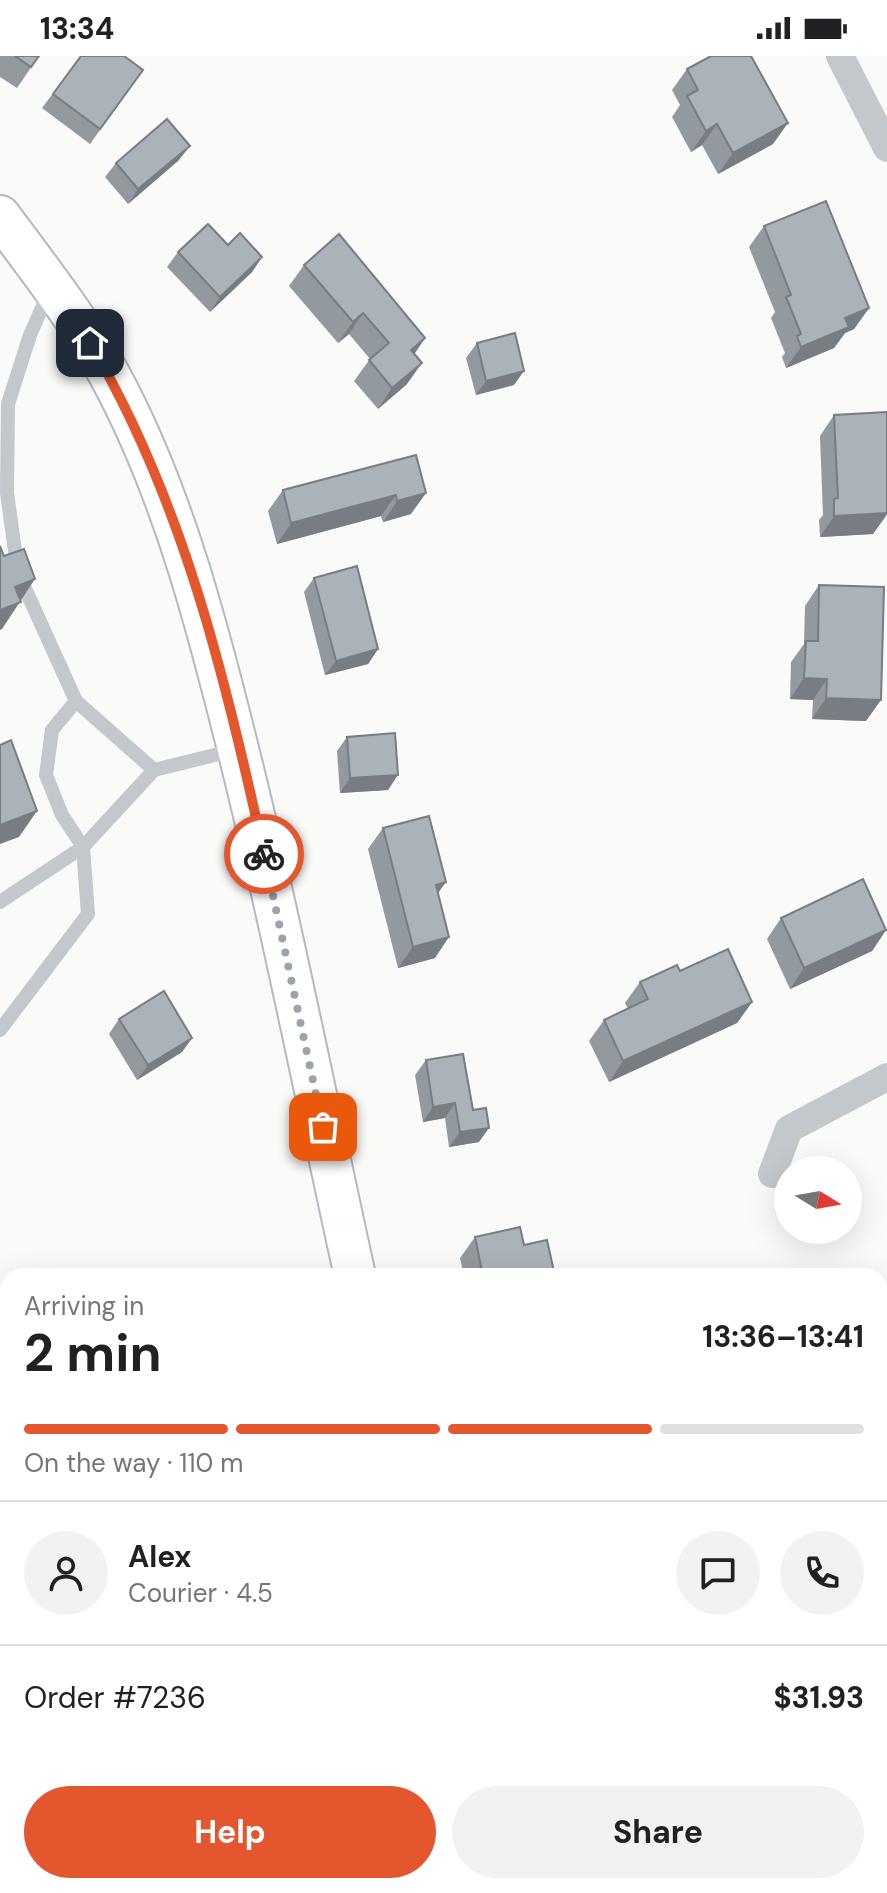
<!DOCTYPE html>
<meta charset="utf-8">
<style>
body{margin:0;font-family:"DM Sans",sans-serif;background:#f2f2f2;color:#202124;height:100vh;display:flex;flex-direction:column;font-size:30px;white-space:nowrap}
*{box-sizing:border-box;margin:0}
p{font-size:26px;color:#757577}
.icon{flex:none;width:44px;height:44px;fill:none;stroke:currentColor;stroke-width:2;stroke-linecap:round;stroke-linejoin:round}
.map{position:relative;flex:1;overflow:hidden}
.details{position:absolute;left:0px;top:1212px;width:888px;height:626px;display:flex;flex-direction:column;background:#fff;border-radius:24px 24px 0 0;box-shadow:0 8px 32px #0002}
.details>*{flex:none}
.needle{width:52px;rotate:101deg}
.controls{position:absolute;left:774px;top:1100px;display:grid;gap:16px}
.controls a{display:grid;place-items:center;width:88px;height:88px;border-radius:50%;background:#fff;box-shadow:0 8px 32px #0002;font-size:40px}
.pin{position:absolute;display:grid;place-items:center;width:68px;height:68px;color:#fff;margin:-34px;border-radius:16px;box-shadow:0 4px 12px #0006}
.courier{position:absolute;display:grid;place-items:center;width:80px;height:80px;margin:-40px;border:6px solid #e4572e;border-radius:50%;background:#fff;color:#222;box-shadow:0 2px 10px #0007}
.summary em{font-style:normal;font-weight:700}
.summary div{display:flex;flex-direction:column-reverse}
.summary{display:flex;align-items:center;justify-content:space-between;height:136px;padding:0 24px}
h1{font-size:52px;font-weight:700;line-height:60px}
.bar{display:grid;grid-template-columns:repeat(4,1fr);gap:12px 8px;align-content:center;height:96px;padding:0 24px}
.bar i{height:10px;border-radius:6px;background:#e0e0e0}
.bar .on{background:#e4572e}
.bar p{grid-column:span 4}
.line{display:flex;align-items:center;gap:20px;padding:0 24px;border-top:2px solid #e0e0e0}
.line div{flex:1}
.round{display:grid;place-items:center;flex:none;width:84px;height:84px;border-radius:42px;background:#f2f2f2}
.primary-button{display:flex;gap:16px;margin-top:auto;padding:16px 24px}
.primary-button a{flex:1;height:92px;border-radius:48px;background:#e4572e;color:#fff;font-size:32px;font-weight:700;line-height:92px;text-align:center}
.primary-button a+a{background:#f2f2f2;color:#202124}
.status{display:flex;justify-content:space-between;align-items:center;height:56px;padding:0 40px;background:#fff;direction:ltr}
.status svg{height:22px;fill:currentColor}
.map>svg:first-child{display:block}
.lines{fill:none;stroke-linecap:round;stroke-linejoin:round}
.secondary-casing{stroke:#b3babf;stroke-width:44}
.lane{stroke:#c3c8cc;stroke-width:14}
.street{stroke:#c3c8cc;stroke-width:28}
.secondary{stroke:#fff;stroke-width:40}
.wall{fill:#929a9f}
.shaded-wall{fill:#777d82}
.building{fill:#aab3b9;stroke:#777d82;stroke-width:2}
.done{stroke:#99a4ac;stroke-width:8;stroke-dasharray:0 14.4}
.route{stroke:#e4572e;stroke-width:10}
</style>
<div class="status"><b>13:34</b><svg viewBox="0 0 49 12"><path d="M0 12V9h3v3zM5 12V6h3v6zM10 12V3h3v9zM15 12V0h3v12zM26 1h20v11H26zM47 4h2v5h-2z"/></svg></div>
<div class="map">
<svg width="887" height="1837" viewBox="0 0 887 1837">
<rect width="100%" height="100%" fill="#fafaf8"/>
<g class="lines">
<g class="secondary-casing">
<g id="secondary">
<path d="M0,160C42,217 86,272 118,335C175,446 207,569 237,689C281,865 316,1043 355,1220"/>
<polyline points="612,1830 616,1837"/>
</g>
</g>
<g class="lane">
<polyline points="76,645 154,714"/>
<polyline points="0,846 83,791 154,714 235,694"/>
<polyline points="0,974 88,858 83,791 62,759 46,719 52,674 76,645 18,517 7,437 8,348 30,279 50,234"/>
<polyline points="880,1818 887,1812"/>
<polyline points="522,1830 527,1837"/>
<polyline points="573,1837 581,1830"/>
<polyline points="855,1837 864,1830"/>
</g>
<g class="street">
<polyline points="840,0 887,92"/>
<polyline points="772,1118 789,1073 887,1021"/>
<polyline points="0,1520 8,1514"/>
</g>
<use href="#secondary" class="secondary"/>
</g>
<g class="wall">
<polygon points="0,0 39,0 17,32 0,21"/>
<polygon points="81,0 143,14 90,88 42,52"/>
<polygon points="687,13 773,88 718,118 702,89 691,96 672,61 680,49 672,34"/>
<polygon points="179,104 128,148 105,121 116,107"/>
<polygon points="764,170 869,252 854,273 845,277 834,292 786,312 782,301 785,297 771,262 775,256 749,191"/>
<polygon points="228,189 262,201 252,216 210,256 167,211 178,196"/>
<polygon points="304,209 425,282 414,298 407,328 378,353 354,325 370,303 349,278 338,287 289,230"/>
<polygon points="477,287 514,329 476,339 466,302"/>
<polygon points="887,356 887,459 873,478 820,481 819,464 823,459 820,380 834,359"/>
<polygon points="416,399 411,458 383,466 381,460 277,488 268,455 283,434"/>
<polygon points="314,522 378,593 368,608 325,619 304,536"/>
<polygon points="819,529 866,665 812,663 813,644 790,643 791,606 804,588 805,550"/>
<polygon points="347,681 388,734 340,737 337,695"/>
<polygon points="383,772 438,837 435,902 398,912 368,793"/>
<polygon points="781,862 886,874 872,895 790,933 767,883"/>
<polygon points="680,915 752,946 737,967 609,1026 589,985 604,964 628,953 625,947 640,926"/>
<polygon points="119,963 192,982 182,996 137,1024 109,978"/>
<polygon points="463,998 479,1086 449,1091 445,1062 423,1066 415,1019 426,1004"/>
<polygon points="475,1181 524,1189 555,1220 464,1220 460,1202"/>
<polygon points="8,1338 8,1398 0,1402 0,1342"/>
<polygon points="8,1637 8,1677 0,1667 0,1644"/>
<polygon points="733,1830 789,1830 780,1837 738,1837"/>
</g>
<g class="shaded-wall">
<polygon points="788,67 773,88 718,118 733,97"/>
<polygon points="717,68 702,89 691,96 706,75"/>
<polygon points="190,90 179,104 128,148 138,133"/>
<polygon points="262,201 252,216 210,256 220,241"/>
<polygon points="869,252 854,273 845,277 834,292 786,312 801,291 845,262"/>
<polygon points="363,257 349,278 338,287 353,266"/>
<polygon points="425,282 411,303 411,294"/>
<polygon points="422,307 407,328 378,353 392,332"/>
<polygon points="524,315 514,329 476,339 486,325"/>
<polygon points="426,437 411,458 383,466 397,445"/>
<polygon points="396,439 381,460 277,488 291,467"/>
<polygon points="887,457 873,478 820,481 834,460"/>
<polygon points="35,523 2,573 0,574 0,553 15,531"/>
<polygon points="378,593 368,608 325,619 336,605"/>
<polygon points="804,622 827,623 813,644 790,643"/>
<polygon points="826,642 881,644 866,665 812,663"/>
<polygon points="398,719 388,734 340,737 350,722"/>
<polygon points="37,755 19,781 0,788 0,769"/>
<polygon points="446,826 431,847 436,829"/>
<polygon points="886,874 872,895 790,933 804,912"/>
<polygon points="449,881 435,902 398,912 413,891"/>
<polygon points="752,946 737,967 609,1026 623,1005"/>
<polygon points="192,982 182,996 137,1024 148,1009"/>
<polygon points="455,1047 445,1062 423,1066 433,1051"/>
<polygon points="489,1072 479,1086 449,1091 460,1076"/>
<polygon points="8,1390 8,1398 0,1402"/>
<polygon points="887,1741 887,1752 880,1758 880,1746"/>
<polygon points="774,1830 789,1830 780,1837 769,1837"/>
</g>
<g class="building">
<polygon points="15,0 39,0 31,11"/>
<polygon points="81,0 124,0 143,14 100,73 53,38"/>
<polygon points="711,0 751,0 788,67 733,97 717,68 706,75 687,40 698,34 687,13"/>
<polygon points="167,63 190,90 138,133 116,107"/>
<polygon points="826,145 869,252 845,262 849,271 801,291 797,280 801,278 786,241 791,239 764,170"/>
<polygon points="208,168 228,189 240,177 262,201 220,241 178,196"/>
<polygon points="339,178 425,282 411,294 422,307 392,332 369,304 389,287 363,257 353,266 304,209"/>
<polygon points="515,277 524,315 486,325 477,287"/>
<polygon points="887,356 887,457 834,460 834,443 838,442 834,359"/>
<polygon points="416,399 426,437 397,445 396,439 291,467 283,434"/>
<polygon points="0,490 4,500 24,493 35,523 15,531 21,546 0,554"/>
<polygon points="357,510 378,593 336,605 314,522"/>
<polygon points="819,529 884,531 881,644 826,642 827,623 804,622 806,585 818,585"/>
<polygon points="395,677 398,719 350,722 347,681"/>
<polygon points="11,684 37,755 0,769 0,689"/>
<polygon points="429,760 446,826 436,829 449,881 413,891 383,772"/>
<polygon points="863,823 886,874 804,912 781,862"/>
<polygon points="728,893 752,946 623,1005 604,964 648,943 640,926 677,909 680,915"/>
<polygon points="164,935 192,982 148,1009 119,963"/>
<polygon points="463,998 473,1054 486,1052 489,1072 460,1076 455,1047 433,1051 426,1004"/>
<polygon points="520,1171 524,1189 547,1184 555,1220 483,1220 475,1181"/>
<polygon points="8,1338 8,1385 0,1369 0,1342"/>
<polygon points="8,1637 8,1650 2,1642"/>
<polygon points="887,1647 887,1741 880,1746 880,1652"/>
<polygon points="310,1830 417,1830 426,1837 305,1837"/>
</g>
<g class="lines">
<polyline class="done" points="264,798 323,1071"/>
<path class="route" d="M90,287C182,442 226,623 264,798"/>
</g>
</svg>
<div class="controls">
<a><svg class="needle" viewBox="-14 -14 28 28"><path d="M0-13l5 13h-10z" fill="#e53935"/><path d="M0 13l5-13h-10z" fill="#757577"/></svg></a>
</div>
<div class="pin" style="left:323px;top:1071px;background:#ea580c"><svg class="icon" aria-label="bag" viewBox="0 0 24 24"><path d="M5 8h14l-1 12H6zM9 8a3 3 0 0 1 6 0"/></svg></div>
<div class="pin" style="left:90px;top:287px;background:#1f2937"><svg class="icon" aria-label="home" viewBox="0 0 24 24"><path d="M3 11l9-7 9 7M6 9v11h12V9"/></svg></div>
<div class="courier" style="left:264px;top:798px"><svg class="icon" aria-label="bike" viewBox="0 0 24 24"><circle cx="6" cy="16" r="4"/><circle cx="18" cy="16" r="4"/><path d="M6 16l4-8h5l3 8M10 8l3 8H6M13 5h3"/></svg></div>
<section class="details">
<div class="summary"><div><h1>2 min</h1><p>Arriving in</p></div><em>13:36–13:41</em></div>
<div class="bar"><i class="on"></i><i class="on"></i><i class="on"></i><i></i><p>On the way · 110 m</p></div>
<div class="line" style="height:144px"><a class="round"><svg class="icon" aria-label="person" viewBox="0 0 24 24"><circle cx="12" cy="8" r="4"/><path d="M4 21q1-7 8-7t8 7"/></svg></a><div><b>Alex</b><p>Courier · 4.5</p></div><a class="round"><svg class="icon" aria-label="chat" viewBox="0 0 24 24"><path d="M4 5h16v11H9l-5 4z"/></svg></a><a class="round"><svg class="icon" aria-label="phone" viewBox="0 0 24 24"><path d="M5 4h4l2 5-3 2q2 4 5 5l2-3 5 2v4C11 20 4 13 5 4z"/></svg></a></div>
<div class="line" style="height:104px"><div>Order #7236</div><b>$31.93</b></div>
<div class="primary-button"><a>Help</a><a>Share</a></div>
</section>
</div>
